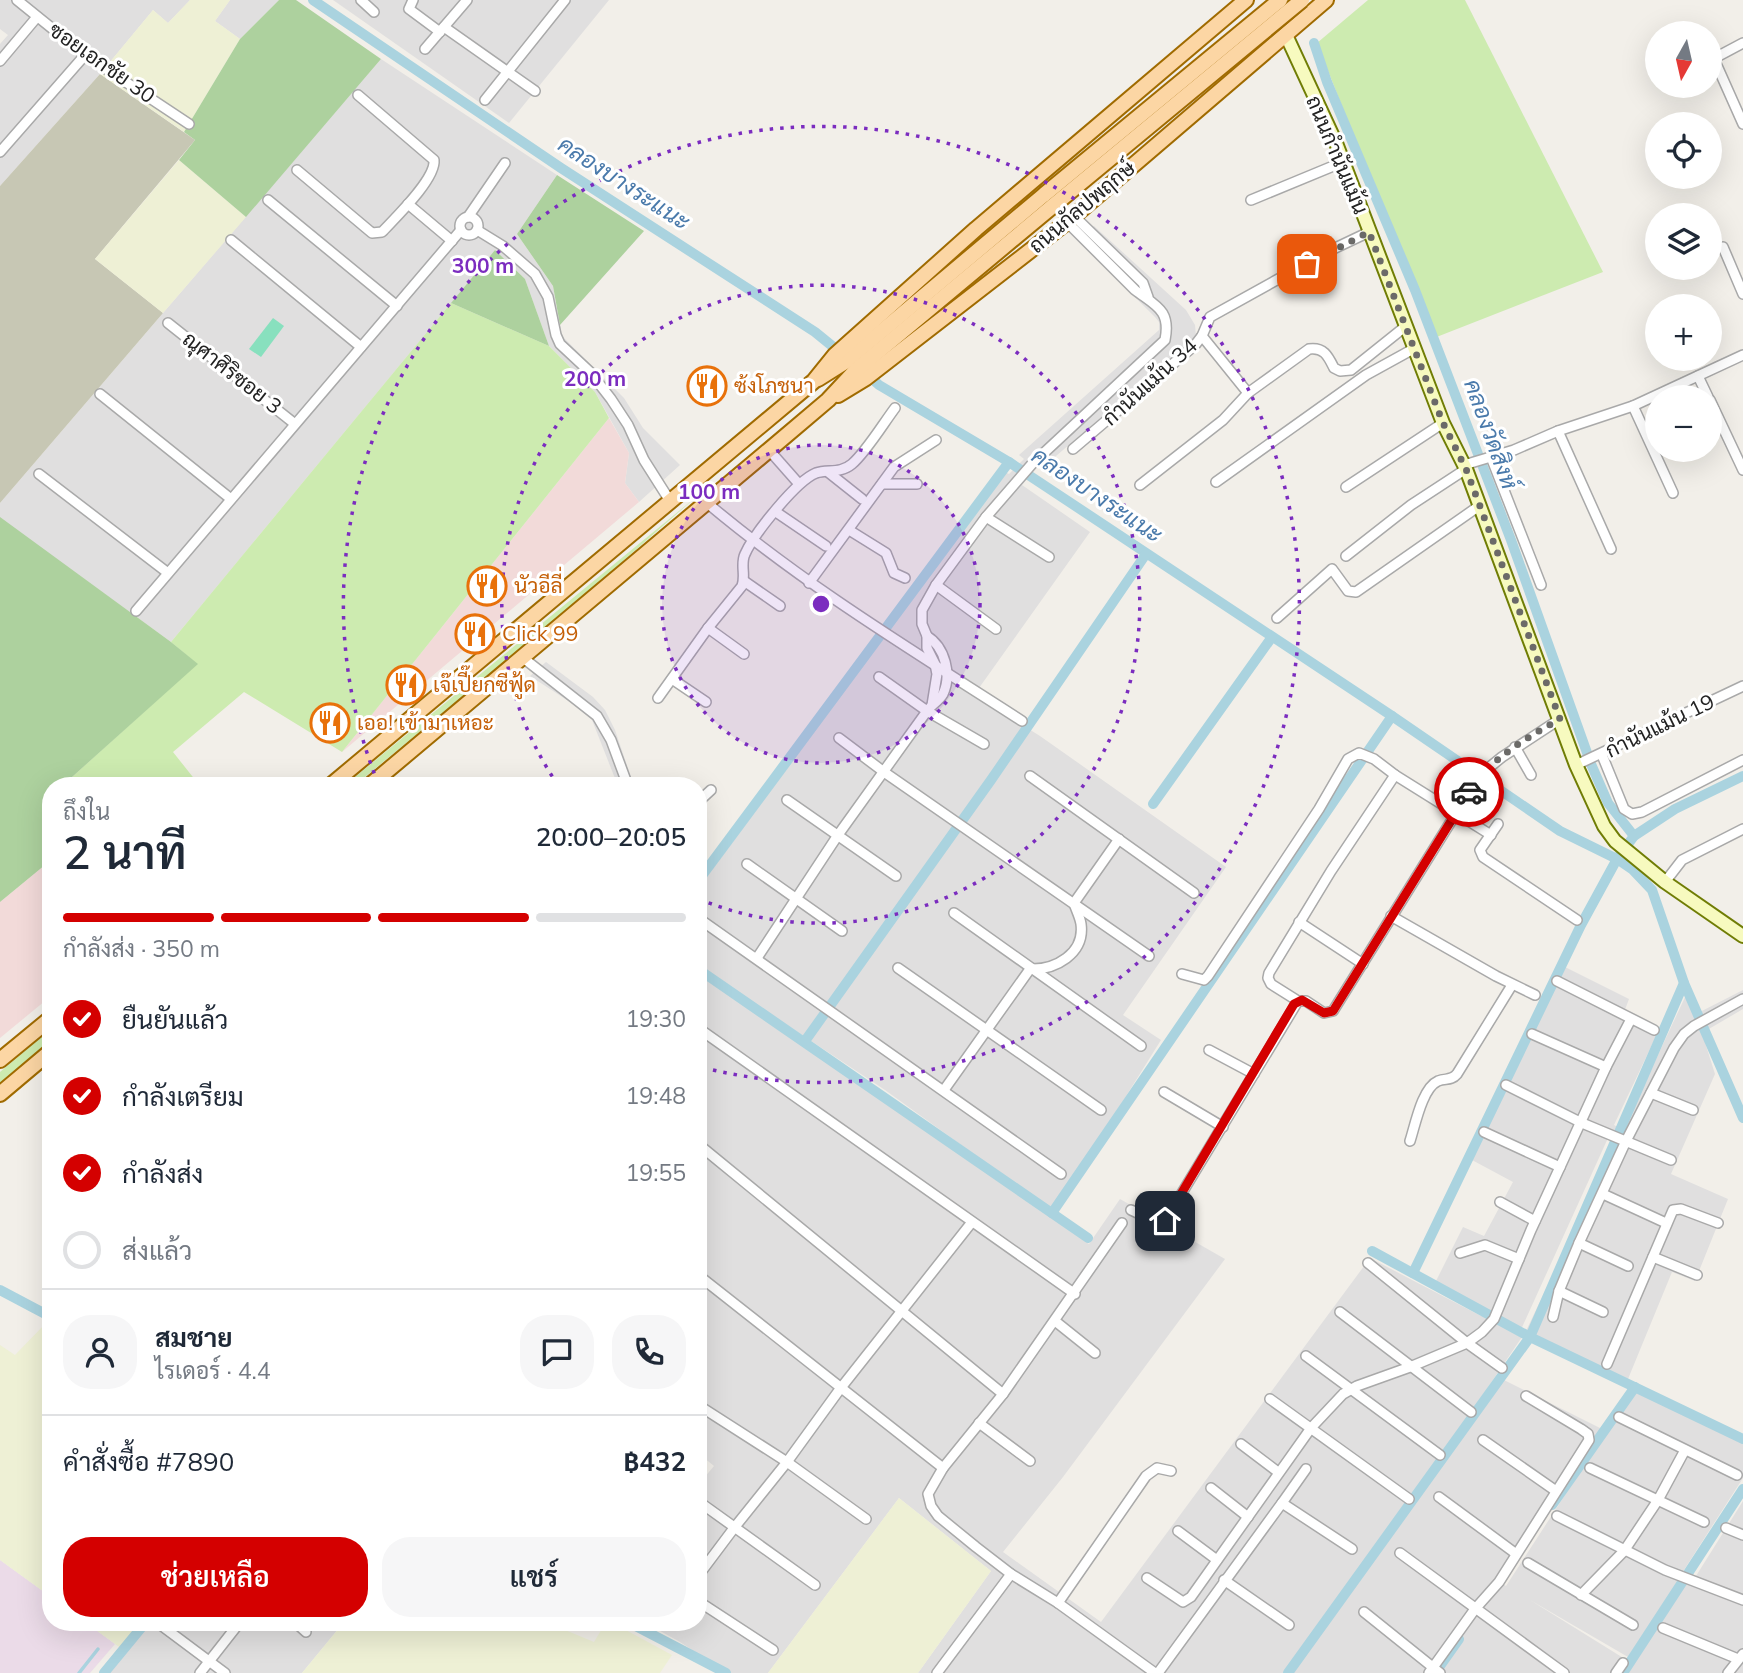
<!DOCTYPE html>
<html lang="th">
<meta charset="utf-8">
<style>
body{margin:0;font-family:Mulish,Sarabun,sans-serif;background:#f6f6f7;color:#1f2937;height:100vh;display:flex;flex-direction:column;font-size:26px;white-space:nowrap}
*{box-sizing:border-box;margin:0}
p{font-size:23px;color:#747a83}
.icon{flex:none;width:38px;height:38px;fill:none;stroke:currentColor;stroke-width:2;stroke-linecap:round;stroke-linejoin:round}
.map{position:relative;flex:1;overflow:hidden}
.panel{position:absolute;left:42px;top:777px;width:665px;height:854px;display:flex;flex-direction:column;background:#fff;border-radius:28px;box-shadow:0 7px 28px #0002}
.panel>*{flex:none}
.needle{width:46px;rotate:188deg}
.fabs{position:absolute;left:1645px;top:21px;display:grid;gap:14px}
.fabs a{display:grid;place-items:center;width:77px;height:77px;border-radius:50%;background:#fff;box-shadow:0 7px 28px #0002;font-size:35px}
.pin{position:absolute;display:grid;place-items:center;width:60px;height:60px;color:#fff;margin:-30px;border-radius:14px;box-shadow:0 4px 10px #0006}
.courier{position:absolute;display:grid;place-items:center;width:70px;height:70px;margin:-35px;border:5px solid #d40000;border-radius:50%;background:#fff;color:#222;box-shadow:0 2px 9px #0007}
.headline em{font-style:normal;font-weight:600}
.headline div{display:flex;flex-direction:column-reverse}
.headline{display:flex;align-items:center;justify-content:space-between;height:119px;padding:0 21px}
h1{font-size:46px;font-weight:600;line-height:52px}
.bar{display:grid;grid-template-columns:repeat(4,1fr);gap:10px 7px;align-content:center;height:84px;padding:0 21px}
.bar i{height:9px;border-radius:5px;background:#e0e1e3}
.bar .on{background:#d40000}
.bar p{grid-column:span 4}
.line{display:flex;align-items:center;gap:18px;padding:0 21px;border-top:2px solid #e0e1e3}
.line div{flex:1}
.round{display:grid;place-items:center;flex:none;width:74px;height:74px;border-radius:28px;background:#f6f6f7}
ol{padding:0 21px;list-style:none}
li{display:flex;align-items:center;gap:21px;height:77px}
li p{margin-inline-start:auto}
li .icon{padding:7px;border-radius:50%;background:#d40000;color:#fff;stroke-width:4}
li:last-child{color:#747a83}
li i{width:38px;height:38px;border:4px solid #e0e1e3;border-radius:50%}
.primary-button{display:flex;gap:14px;margin-top:auto;padding:14px 21px}
.primary-button a{flex:1;height:80px;border-radius:28px;background:#d40000;color:#fff;font-size:28px;font-weight:600;line-height:80px;text-align:center}
.primary-button a+a{background:#f6f6f7;color:#1f2937}
.map>svg:first-child{display:block}
.residential{fill:#e0dfdf}
.commercial{fill:#f2dad9}
.industrial{fill:#ebdbe8}
.construction{fill:#c7c7b4}
.farmland{fill:#eef0d5}
.grass{fill:#cdebb0}
.forest{fill:#add19e}
.pitch{fill:#88e0be}
.lines{fill:none;stroke-linecap:round;stroke-linejoin:round}
.stream{stroke:#aad3df;stroke-width:3.5}
.canal{stroke:#aad3df;stroke-width:10}
.street-casing{stroke:#a9a9a9;stroke-width:12}
.secondary-casing{stroke:#707d05;stroke-width:16}
.primary-casing{stroke:#a06b00;stroke-width:18}
.street{stroke:#fff;stroke-width:9}
.secondary{stroke:#f7fabf;stroke-width:12}
.primary{stroke:#fcd6a4;stroke-width:14}
.primary-bridge-casing{stroke:#a06b00;stroke-width:18;stroke-linecap:butt}
.primary-bridge{stroke:#fcd6a4;stroke-width:14}
.done{stroke:#6b6a68;stroke-width:7;stroke-dasharray:0 12.6}
.route{stroke:#d40000;stroke-width:9}
.ring{fill:none;stroke:#7b2cbf;stroke-width:3.5;stroke-dasharray:3.5 7}
.labels{text-anchor:middle;stroke-width:6;stroke-linejoin:round;paint-order:stroke}
.street-label{font-size:21px;fill:#222;stroke:#fff}
.food-label{font-size:21px;fill:#c56008;stroke:#fff;text-anchor:start}
.water-label{font-size:23px;font-style:italic;fill:#4a7aab;stroke:#fff}
.centre{fill:#7b2cbf;stroke:#fff;stroke-width:3.5}
.ring-label{font-size:21px;text-anchor:middle;font-weight:bold;fill:#7b2cbf;stroke:#fff;stroke-width:6;stroke-linejoin:round;paint-order:stroke}
</style>
<div class="map">
<svg width="1743" height="1673" viewBox="0 0 1743 1673">
<rect width="100%" height="100%" fill="#f2efe9"/>
<g class="residential">
<polygon points="0,0 190,0 168,23 153,10 100,74 0,186 0,44 8,35 0,29"/>
<polygon points="230,0 279,0 240,39 215,21"/>
<polygon points="333,0 609,0 509,123"/>
<polygon points="381,59 557,175 517,234 553,286 562,336 624,398 643,428 680,465 639,502 625,483 629,453 595,392 549,346 525,279 495,250 171,642 0,518 0,503"/>
<polygon points="1094,226 1186,310 1195,325 1196,336 1042,468 1037,466 1022,485 1090,532 974,695 1040,736 1226,867 1123,1015 1161,1040 1108,1125 1050,1209 885,1090 698,966 698,889 1005,472 1009,474 1024,459 1019,455 1159,330 1159,322 1155,317 1077,240"/>
<polygon points="546,662 593,697 605,710 615,730 634,786 618,786 592,720 573,704 530,676"/>
<polygon points="1565,967 1629,999 1623,1015 1658,1032 1614,1125 1623,1130 1686,995 1694,1015 1743,990 1743,1009 1702,1033 1715,1074 1671,1174 1728,1199 1695,1281 1672,1272 1628,1379 1526,1331 1616,1141 1608,1138 1519,1334 1522,1337 1406,1508 1504,1380 1602,1429 1499,1581 1506,1586 1635,1387 1743,1441 1743,1478 1682,1573 1696,1576 1743,1501 1743,1673 1628,1673 1682,1588 1675,1586 1628,1657 1530,1600 1625,1659 1616,1673 918,1673 991,1571 899,1498 768,1673 727,1673 680,1642 644,1622 698,1622 698,1485 714,1466 698,1453 698,972 1089,1244 1120,1199 1225,1259 1063,1477 1003,1552 1101,1622 1370,1258 1481,1316 1482,1311 1434,1285 1463,1227 1484,1236 1513,1182 1472,1160"/>
<polygon points="146,1622 344,1622 302,1673 104,1673"/>
</g>
<g class="commercial">
<polygon points="609,418 629,453 625,483 639,502 342,752"/>
<polygon points="51,860 51,996 0,1038 0,902"/>
</g>
<polygon class="industrial" points="0,1560 51,1597 51,1622 85,1622 115,1644 90,1673 0,1673"/>
<polygon class="construction" points="100,74 195,140 95,259 163,313 0,503 0,186"/>
<g class="farmland">
<polygon points="190,0 230,0 215,21 240,39 184,132 100,74 153,10 168,23"/>
<polygon points="179,160 246,217 163,313 95,259"/>
<polygon points="47,1322 51,1325 51,1597 0,1560 0,1345 15,1355"/>
<polygon points="899,1498 991,1571 918,1673 768,1673"/>
<polygon points="85,1622 150,1622 126,1652"/>
<polygon points="344,1622 546,1622 594,1642 606,1622 611,1622 672,1655 660,1673 302,1673"/>
</g>
<g class="grass">
<polygon points="1368,0 1465,0 1603,272 1434,338 1317,43"/>
<polygon points="451,303 549,346 595,392 609,418 342,752 244,692 173,752 200,786 62,786 197,664 171,642"/>
<polygon points="696,497 566,611 354,786 344,786"/>
<polygon points="51,1029 51,1042 0,1084 0,1072"/>
</g>
<g class="forest">
<polygon points="279,0 296,0 381,59 246,217 179,160 195,140 184,132 240,39"/>
<polygon points="557,175 644,231 560,325 553,286 517,234"/>
<polygon points="495,250 525,279 549,346 451,303"/>
<polygon points="0,517 171,642 198,664 62,786 51,786 51,860 0,902"/>
</g>
<polygon class="pitch" points="273,318 284,326 261,357 249,349"/>
<g class="lines">
<polyline class="stream" points="79,1673 98,1649"/>
<g class="canal">
<polyline points="313,0 561,168 815,332 842,354"/>
<polyline points="1314,43 1327,82 1415,290 1511,540 1591,764 1608,803 1634,836"/>
<polyline points="863,371 879,385 1009,462 1392,716 1560,831 1617,859 1633,870 1652,890 1684,983 1743,1118"/>
<polyline points="1153,804 1272,637"/>
<polyline points="698,881 1009,462"/>
<polyline points="698,969 1088,1238"/>
<polyline points="805,1041 991,780 1146,554"/>
<polyline points="1052,1213 1392,716"/>
<polyline points="1372,1251 1530,1337 1743,1439"/>
<polyline points="1413,1273 1581,925 1617,859 1634,836 1675,809 1743,776"/>
<polyline points="0,1290 51,1317"/>
<polyline points="1552,1505 1635,1387"/>
<polyline points="628,1622 726,1673"/>
<polyline points="104,1673 146,1622"/>
<polyline points="1288,1673 1530,1337 1684,983"/>
<polyline points="1435,1673 1459,1639"/>
<polyline points="1623,1673 1743,1489"/>
</g>
<g class="street-casing">
<g id="street">
<polyline points="17,0 85,55 189,124"/>
<polyline points="361,0 374,12"/>
<polyline points="413,0 409,9 440,32"/>
<polyline points="444,27 535,91"/>
<polyline points="425,49 467,0"/>
<polyline points="1714,59 1743,124"/>
<polyline points="1711,60 1743,43"/>
<polyline points="0,61 37,17"/>
<polyline points="485,100 565,0"/>
<polyline points="0,152 85,55"/>
<path d="M297,170L372,233L382,232C395,218 436,179 434,160L358,95"/>
<polyline points="268,200 397,306"/>
<polyline points="1251,200 1343,162"/>
<polyline points="408,204 452,241"/>
<polyline points="1074,216 1143,283 1148,297"/>
<circle cx="469" cy="226" r="9"/>
<polyline points="468,217 505,163"/>
<polyline points="477,230 503,246 535,274 548,297 556,335 560,344 590,372 611,399 628,425 644,460 670,501"/>
<polyline points="231,240 361,347"/>
<polyline points="1723,247 1743,294"/>
<polyline points="168,323 295,424"/>
<polyline points="1202,336 1248,393"/>
<polyline points="1698,376 1708,397"/>
<polyline points="100,394 231,499"/>
<polyline points="1710,400 1743,470"/>
<polyline points="1633,406 1673,493"/>
<polyline points="1558,431 1611,549"/>
<polyline points="1073,449 1195,345 1202,336 1210,317 1329,251 1369,232"/>
<polyline points="769,450 799,484"/>
<polyline points="1491,457 1541,585"/>
<polyline points="1464,465 1514,450 1558,431 1633,406 1743,355"/>
<polyline points="828,472 862,499"/>
<polyline points="39,474 168,573"/>
<polyline points="1216,482 1366,375 1415,348"/>
<polyline points="882,484 917,484"/>
<path d="M1140,485L1223,420L1248,393L1309,349C1324,347 1328,356 1334,368L1340,371L1351,370L1406,326"/>
<polyline points="1346,487 1443,423"/>
<path d="M706,502C807,587 912,650 1022,721"/>
<polyline points="776,512 826,546"/>
<polyline points="986,517 1049,557"/>
<polyline points="849,530 886,553 894,573 905,578"/>
<polyline points="1346,556 1411,505 1466,469"/>
<polyline points="744,581 780,606"/>
<polyline points="809,583 894,467 936,440"/>
<polyline points="936,585 996,629"/>
<polyline points="136,611 461,230"/>
<polyline points="1277,618 1332,569 1348,591 1356,592 1479,506"/>
<polyline points="708,628 744,654"/>
<polyline points="522,657 597,716 611,740 628,786"/>
<polyline points="879,677 927,711 984,744"/>
<polyline points="672,679 706,702"/>
<path d="M658,698L708,628L742,586C746,575 740,564 745,554C754,534 796,481 816,473C828,469 840,474 852,464C866,452 883,424 895,408"/>
<path d="M932,705L937,674L935,664L927,648V636L922,624V610L936,585L986,517L1032,464L1165,340C1171,310 1156,306 1135,290L1067,222"/>
<polyline points="839,738 884,772 1149,956"/>
<polyline points="1515,747 1531,775"/>
<polyline points="1602,755 1624,809 1632,814 1642,812 1743,760"/>
<polyline points="1576,765 1743,686"/>
<polyline points="1395,775 1331,871 1269,973 1268,978 1271,984 1298,1001 1306,1001 1324,1013 1333,1011 1473,786 1486,770 1502,757 1560,719"/>
<polyline points="1030,776 1194,893"/>
<polyline points="787,800 896,876"/>
<polyline points="698,802 711,790"/>
<polyline points="1498,824 1480,850 1483,857 1577,920"/>
<polyline points="747,864 842,931"/>
<polyline points="1665,882 1682,860 1743,829"/>
<polyline points="954,913 1141,1046"/>
<polyline points="1391,916 1496,976 1535,995"/>
<polyline points="698,918 1061,1174"/>
<polyline points="1299,922 1363,964"/>
<path d="M757,958L838,835L927,711C932,704 939,701 943,694C952,675 945,647 927,636"/>
<polyline points="898,968 1101,1110"/>
<polyline points="1182,974 1204,980 1208,976 1319,809 1348,759 1359,753 1374,759 1395,775 1491,835"/>
<polyline points="1557,981 1654,1030"/>
<polyline points="698,1028 1075,1294"/>
<polyline points="1532,1034 1606,1067"/>
<polyline points="1209,1050 1254,1074"/>
<polyline points="1506,1085 1582,1123 1671,1160"/>
<path d="M944,1090L1030,969C1055,970 1085,954 1081,924C1080,917 1076,910 1074,903L1119,839"/>
<polyline points="1164,1092 1223,1127"/>
<polyline points="1651,1093 1693,1110"/>
<polyline points="1484,1132 1560,1167"/>
<path d="M1410,1141C1415,1126 1422,1088 1438,1081C1446,1078 1451,1081 1457,1074L1512,985"/>
<polyline points="698,1144 1003,1394"/>
<polyline points="1603,1194 1666,1223"/>
<polyline points="1500,1202 1535,1221"/>
<polyline points="1131,1210 1157,1222 1165,1221 1298,1001"/>
<polyline points="1122,1223 1003,1394 943,1468 928,1494 931,1506 938,1516 976,1547 1011,1574 1058,1603 1155,1673"/>
<polyline points="1579,1243 1628,1266"/>
<polyline points="1460,1253 1485,1245 1519,1259"/>
<polyline points="1653,1257 1697,1275"/>
<polyline points="1368,1263 1467,1343 1502,1368"/>
<polyline points="698,1275 943,1468"/>
<polyline points="1559,1291 1603,1312"/>
<polyline points="1340,1312 1471,1412"/>
<polyline points="1553,1317 1559,1291 1579,1243 1626,1141 1674,1048 1684,1034 1694,1026 1743,999"/>
<polyline points="1055,1321 1095,1353"/>
<polyline points="1306,1356 1440,1455"/>
<polyline points="1607,1364 1673,1210 1681,1209 1718,1223"/>
<polyline points="1270,1399 1409,1499"/>
<polyline points="698,1405 787,1462 866,1519"/>
<polyline points="1619,1417 1737,1475"/>
<polyline points="979,1423 1030,1461"/>
<polyline points="1483,1440 1556,1491"/>
<polyline points="1241,1444 1278,1472"/>
<polyline points="1590,1468 1704,1522"/>
<polyline points="1211,1488 1248,1517"/>
<polyline points="1439,1497 1515,1553"/>
<polyline points="698,1501 815,1585"/>
<polyline points="1282,1503 1306,1469"/>
<polyline points="1557,1516 1665,1570 1743,1600"/>
<polyline points="1726,1528 1743,1535"/>
<polyline points="1178,1531 1217,1560"/>
<polyline points="1400,1553 1564,1673"/>
<polyline points="1528,1563 1633,1625"/>
<polyline points="698,1576 734,1528 787,1462 840,1389 972,1222"/>
<polyline points="1147,1578 1183,1602 1191,1597 1311,1428 1343,1394 1357,1386 1410,1367 1467,1343 1482,1332 1494,1319 1531,1230 1606,1067 1631,1019"/>
<polyline points="1224,1580 1289,1625"/>
<polyline points="1581,1595 1624,1551 1658,1500 1685,1450"/>
<polyline points="698,1601 773,1650"/>
<polyline points="1058,1603 1146,1476 1157,1468 1171,1471"/>
<polyline points="1364,1612 1440,1673"/>
<polyline points="295,1622 306,1632"/>
<polyline points="162,1626 225,1673"/>
<polyline points="1663,1628 1738,1659"/>
<polyline points="200,1673 240,1622"/>
<polyline points="937,1673 1011,1574"/>
<polyline points="1158,1673 1282,1503 1352,1549"/>
<polyline points="1429,1673 1475,1609 1499,1582 1589,1440 1588,1434 1581,1429 1526,1396"/>
<polyline points="1616,1673 1623,1663"/>
<polyline points="1728,1673 1743,1654"/>
</g>
</g>
<g class="secondary-casing">
<polyline id="secondary" points="1286,35 1336,143 1443,423 1466,469 1576,765 1604,826 1615,841 1665,882 1743,936"/>
</g>
<g class="primary-casing">
<g id="primary">
<polyline points="818,379 845,362 1045,194"/>
<polyline points="838,395 866,378 1067,222 1326,0"/>
<polyline points="330,786 814,381 835,355 976,229 1246,0"/>
<polyline points="369,786 769,450 828,400 856,370 1054,205"/>
<polyline points="0,1060 51,1018"/>
<polyline points="0,1094 51,1051"/>
</g>
</g>
<use href="#street" class="street"/>
<use href="#secondary" class="secondary"/>
<use href="#primary" class="primary"/>
<g class="primary-bridge-casing">
<g id="primary-bridge">
<polyline points="1045,194 1280,0"/>
<polyline points="1054,205 1302,0"/>
</g>
</g>
<use href="#primary-bridge" class="primary-bridge"/>
</g>
<g class="lines">
<path class="done" d="M1307,264L1369,232L1443,423L1466,469L1560,719C1526,738 1490,759 1469,792"/>
<polyline class="route" points="1165,1221 1294,1004 1302,1000 1324,1013 1333,1011 1469,792"/>
</g>
<circle cx="821" cy="604" r="159" fill="#7b2cbf" fill-opacity=".12"/>
<g class="ring">
<circle cx="821" cy="604" r="159"/>
<path d="M558 785A319 319 0 1 1 699 899"/>
<path d="M378 783A478 478 0 1 1 701 1067"/>
</g>
<defs>
<g id="restaurant-ring" transform="scale(2.0125)"><circle r="9.5" fill="#fff" stroke="#e8710a" stroke-width="1.5"/><path d="M-5-6h1v4h1v-4h1v4h1v-4h1v5L-1.5 .5V6h-2V.5L-5-1ZM5-6V6H3V1.5H1.5Q1.5-4 5-6Z" fill="#e8710a"/></g>
</defs>
<g fill-rule="evenodd">
<use href="#restaurant-ring" x="707" y="386"/>
<use href="#restaurant-ring" x="487" y="586"/>
<use href="#restaurant-ring" x="475" y="634"/>
<use href="#restaurant-ring" x="406" y="685"/>
<use href="#restaurant-ring" x="330" y="723"/>
</g>
<g class="labels">
<g class="street-label">
<text transform="translate(102 63) rotate(35)" y="7">ซอยเอกชัย 30</text>
<text transform="translate(1337 155) rotate(67)" y="7">ถนนกำนันแม้น</text>
<text transform="translate(1082 207) rotate(-40)" y="7">ถนนกัลปพฤกษ์</text>
<text transform="translate(232 373) rotate(38)" y="7">ณุศาศิริซอย 3</text>
<text transform="translate(1150 382) rotate(-42)" y="7">กำนันแม้น 34</text>
<text transform="translate(1660 726) rotate(-26)" y="7">กำนันแม้น 19</text>
</g>
<g class="food-label">
<text x="734" y="393">ซ้งโภชนา</text>
<text x="514" y="593">นัวอีลี่</text>
<text x="502" y="641">Click 99</text>
<text x="433" y="692">เจ๊เปี๊ยกซีฟู้ด</text>
<text x="357" y="730">เออ! เข้ามาเหอะ</text>
</g>
<g class="water-label">
<text transform="translate(624 183) rotate(33)" y="8">คลองบางระแนะ</text>
<text transform="translate(1491 434) rotate(70)" y="8">คลองวัดสิงห์</text>
<text transform="translate(1097 495) rotate(34)" y="8">คลองบางระแนะ</text>
</g>
</g>
<circle cx="821" cy="604" r="10" class="centre"/>
<g class="ring-label">
<text x="483" y="273">300 m</text>
<text x="595" y="386">200 m</text>
<text x="709" y="499">100 m</text>
</g>
</svg>
<div class="fabs">
<a><svg class="needle" viewBox="-14 -14 28 28"><path d="M0-13l5 13h-10z" fill="#e53935"/><path d="M0 13l5-13h-10z" fill="#747a83"/></svg></a>
<a><svg class="icon" aria-label="locate" viewBox="0 0 24 24"><circle cx="12" cy="12" r="6"/><path d="M12 2v4M12 18v4M2 12h4M18 12h4"/></svg></a>
<a><svg class="icon" aria-label="layers" viewBox="0 0 24 24"><path d="M12 4l9 5-9 5-9-5zM3 14l9 5 9-5"/></svg></a>
<a>+</a>
<a>−</a>
</div>
<div class="pin" style="left:1307px;top:264px;background:#ea580c"><svg class="icon" aria-label="bag" viewBox="0 0 24 24"><path d="M5 8h14l-1 12H6zM9 8a3 3 0 0 1 6 0"/></svg></div>
<div class="pin" style="left:1165px;top:1221px;background:#1f2937"><svg class="icon" aria-label="home" viewBox="0 0 24 24"><path d="M3 11l9-7 9 7M6 9v11h12V9"/></svg></div>
<div class="courier" style="left:1469px;top:792px"><svg class="icon" aria-label="car" viewBox="0 0 24 24"><path d="M5 17H2v-5l4-1 3-4h7l3 4 3 1v5h-3M9 17h6M6 11h13"/><circle cx="7" cy="17" r="2"/><circle cx="17" cy="17" r="2"/></svg></div>
<section class="panel">
<div class="headline"><div><h1>2 นาที</h1><p>ถึงใน</p></div><em>20:00–20:05</em></div>
<div class="bar"><i class="on"></i><i class="on"></i><i class="on"></i><i></i><p>กำลังส่ง · 350 m</p></div>
<ol>
<li><svg class="icon" aria-label="check" viewBox="0 0 24 24"><path d="M5 12l5 5 9-10"/></svg>ยืนยันแล้ว<p>19:30</p></li>
<li><svg class="icon" aria-label="check" viewBox="0 0 24 24"><path d="M5 12l5 5 9-10"/></svg>กำลังเตรียม<p>19:48</p></li>
<li><svg class="icon" aria-label="check" viewBox="0 0 24 24"><path d="M5 12l5 5 9-10"/></svg>กำลังส่ง<p>19:55</p></li>
<li><i></i>ส่งแล้ว</li>
</ol>
<div class="line" style="height:126px"><a class="round"><svg class="icon" aria-label="person" viewBox="0 0 24 24"><circle cx="12" cy="8" r="4"/><path d="M4 21q1-7 8-7t8 7"/></svg></a><div><b>สมชาย</b><p>ไรเดอร์ · 4.4</p></div><a class="round"><svg class="icon" aria-label="chat" viewBox="0 0 24 24"><path d="M4 5h16v11H9l-5 4z"/></svg></a><a class="round"><svg class="icon" aria-label="phone" viewBox="0 0 24 24"><path d="M5 4h4l2 5-3 2q2 4 5 5l2-3 5 2v4C11 20 4 13 5 4z"/></svg></a></div>
<div class="line" style="height:91px"><div>คำสั่งซื้อ #7890</div><b>฿432</b></div>
<div class="primary-button"><a>ช่วยเหลือ</a><a>แชร์</a></div>
</section>
</div>
